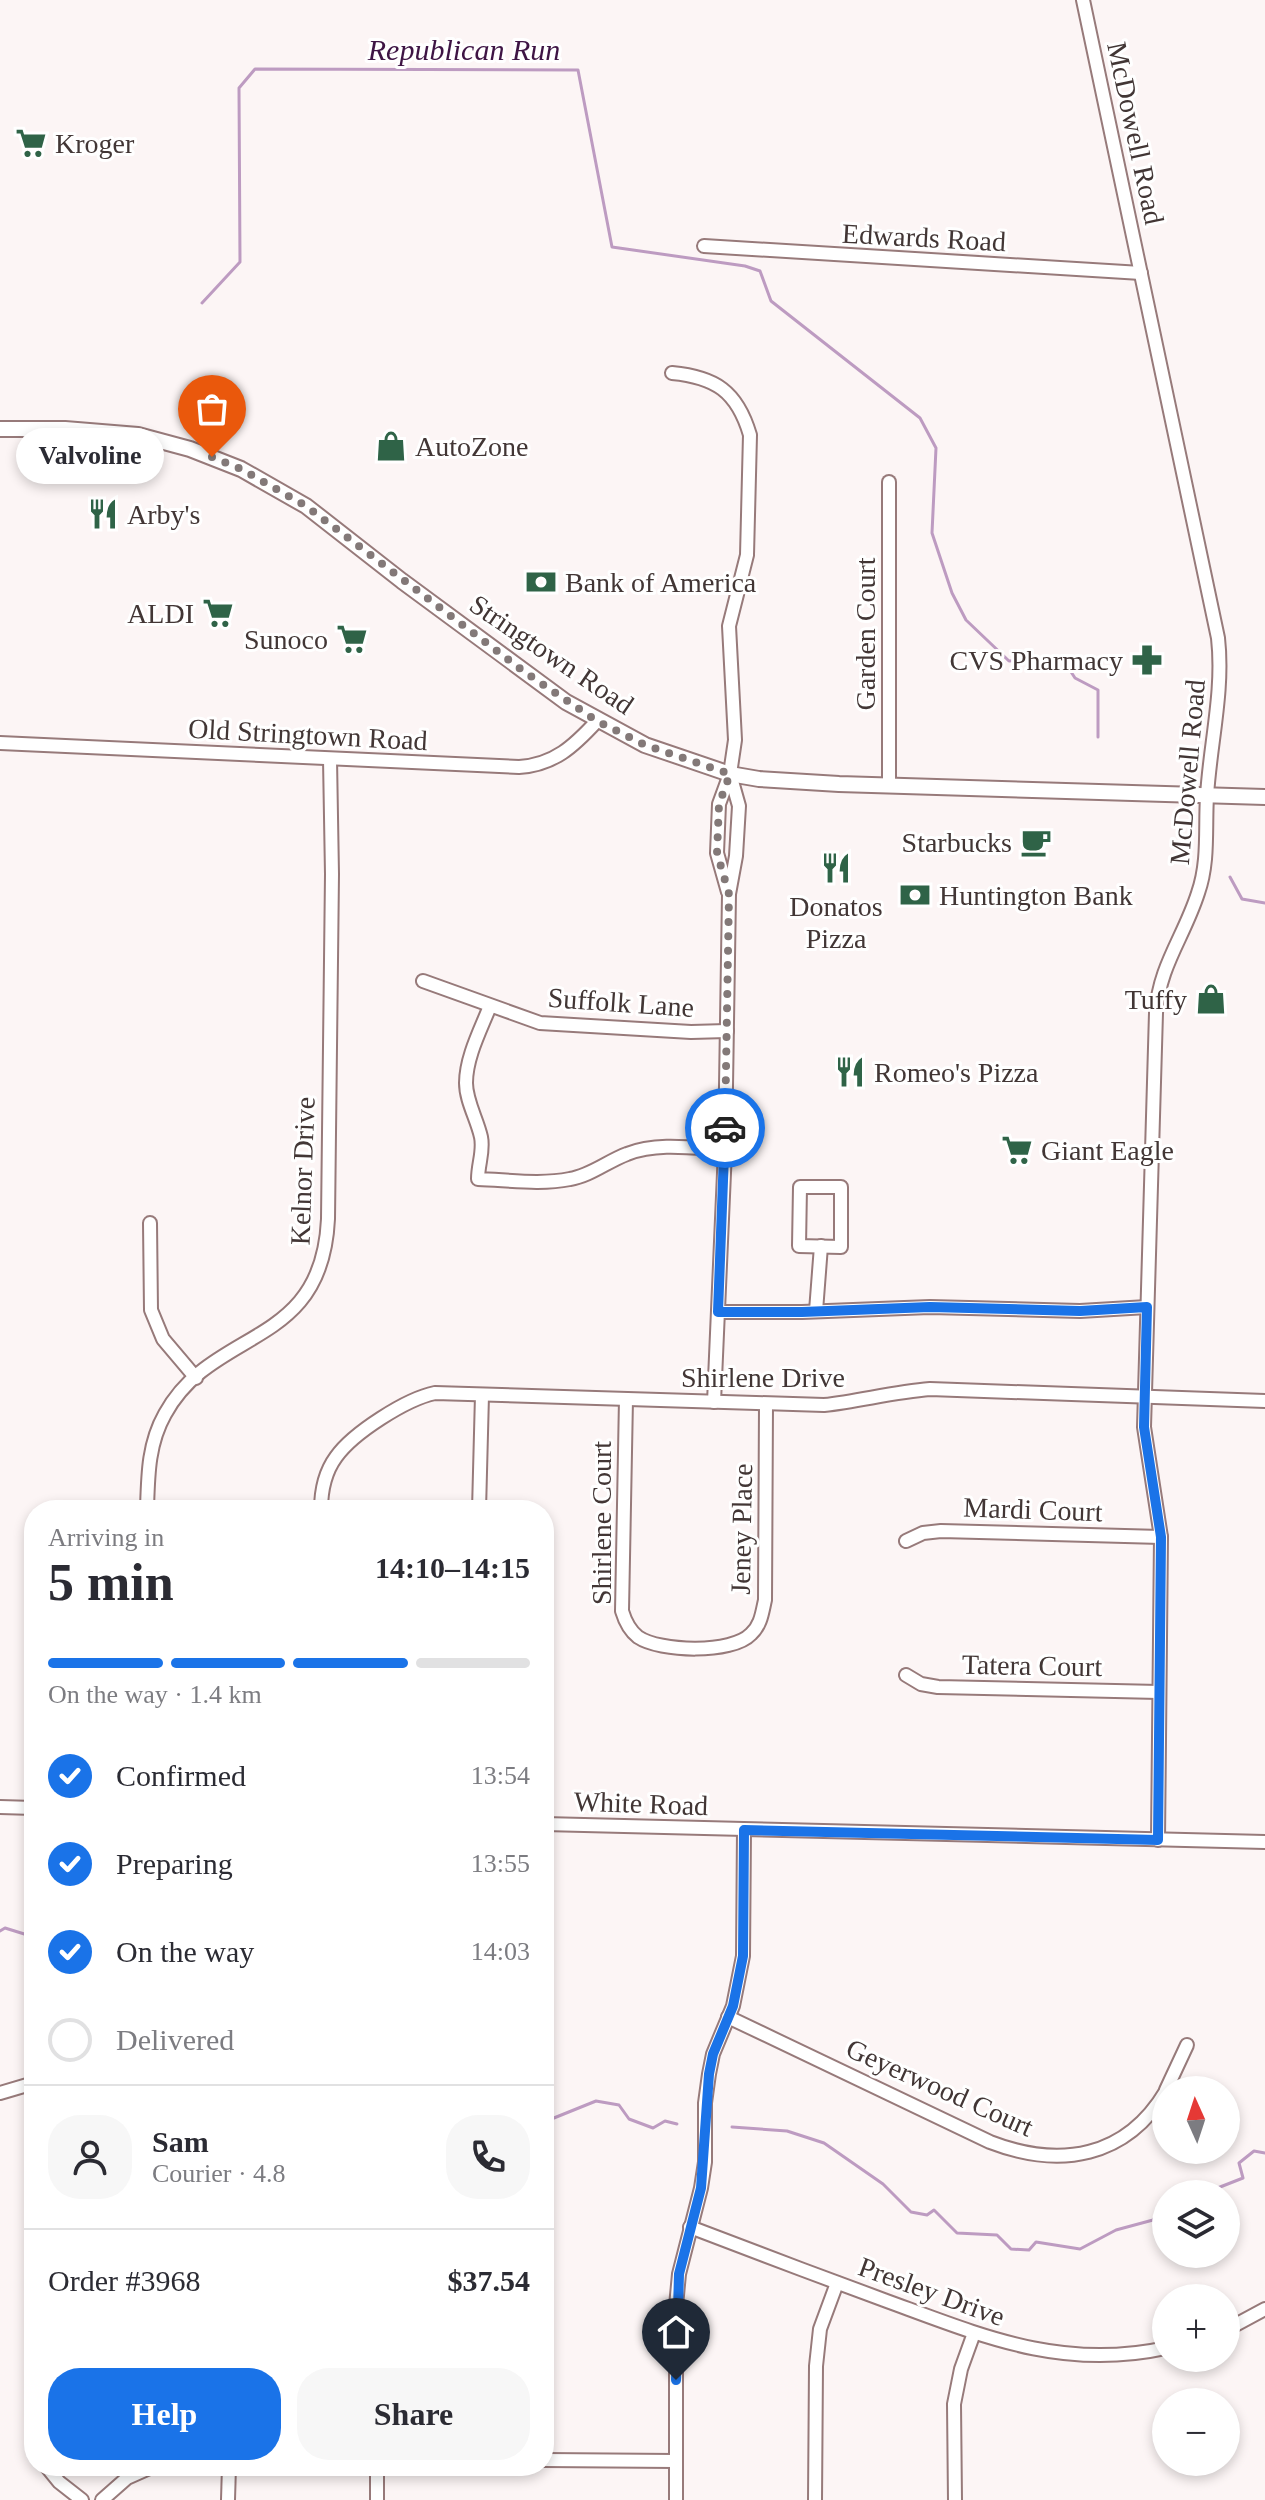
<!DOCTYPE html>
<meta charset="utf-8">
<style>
body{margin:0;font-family:"Times New Roman",serif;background:#f7f7f7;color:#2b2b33;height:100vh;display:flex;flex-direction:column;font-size:30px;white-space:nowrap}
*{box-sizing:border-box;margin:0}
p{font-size:26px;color:#7c7c81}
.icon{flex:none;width:44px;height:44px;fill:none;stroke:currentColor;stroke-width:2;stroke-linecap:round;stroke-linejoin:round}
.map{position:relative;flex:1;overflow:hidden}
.sheet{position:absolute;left:24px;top:1500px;width:530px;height:976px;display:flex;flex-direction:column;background:#fff;border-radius:32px;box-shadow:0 4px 12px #0003}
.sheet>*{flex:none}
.needle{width:52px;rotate:357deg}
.fabs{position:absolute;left:1152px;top:2076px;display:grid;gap:16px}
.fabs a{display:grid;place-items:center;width:88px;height:88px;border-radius:50%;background:#fff;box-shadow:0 4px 12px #0003;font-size:40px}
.pin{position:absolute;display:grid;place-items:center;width:68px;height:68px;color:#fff;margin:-82px -34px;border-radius:50% 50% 50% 0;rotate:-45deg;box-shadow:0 0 8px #0007}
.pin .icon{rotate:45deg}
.courier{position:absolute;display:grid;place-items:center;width:80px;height:80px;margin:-40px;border:6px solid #1a73e8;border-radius:50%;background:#fff;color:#222;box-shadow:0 2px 10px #0007}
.bubble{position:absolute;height:56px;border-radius:28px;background:#fff;box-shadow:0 4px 12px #0003;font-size:26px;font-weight:800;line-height:56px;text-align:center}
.headline em{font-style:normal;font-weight:800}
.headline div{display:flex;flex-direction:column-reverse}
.headline{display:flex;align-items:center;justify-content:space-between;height:136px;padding:0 24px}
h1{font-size:52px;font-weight:800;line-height:60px}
.bar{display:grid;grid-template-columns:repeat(4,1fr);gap:12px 8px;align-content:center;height:96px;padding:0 24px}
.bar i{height:10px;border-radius:6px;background:#e1e1e2}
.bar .current{background:#1a73e8}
.bar p{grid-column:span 4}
.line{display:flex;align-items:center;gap:20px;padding:0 24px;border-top:2px solid #e1e1e2}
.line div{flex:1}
.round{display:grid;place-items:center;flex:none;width:84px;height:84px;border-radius:32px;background:#f7f7f7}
ol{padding:0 24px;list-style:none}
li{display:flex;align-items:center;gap:24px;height:88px}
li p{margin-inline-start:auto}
li .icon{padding:8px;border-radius:50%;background:#1a73e8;color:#fff;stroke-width:4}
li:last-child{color:#7c7c81}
li i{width:44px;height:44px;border:4px solid #e1e1e2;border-radius:50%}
.button{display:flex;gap:16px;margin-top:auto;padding:16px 24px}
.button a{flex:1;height:92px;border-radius:32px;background:#1a73e8;color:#fff;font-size:32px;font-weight:800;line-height:92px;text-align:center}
.button a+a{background:#f7f7f7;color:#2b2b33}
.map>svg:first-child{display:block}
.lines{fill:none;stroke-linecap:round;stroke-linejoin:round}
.stream{stroke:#bd9bc1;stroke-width:3}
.minor-casing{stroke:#977a7a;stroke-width:16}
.major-casing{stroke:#977a7a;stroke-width:18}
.minor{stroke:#fff;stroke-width:12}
.major{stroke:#fff;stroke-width:14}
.done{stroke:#837978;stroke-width:8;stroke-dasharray:0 14.4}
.route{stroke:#1a73e8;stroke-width:10}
.labels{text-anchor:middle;stroke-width:6;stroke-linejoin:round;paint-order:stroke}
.street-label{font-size:28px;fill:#423635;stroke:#fff}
.poi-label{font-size:28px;fill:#423635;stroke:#fff;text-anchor:start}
.water-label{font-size:30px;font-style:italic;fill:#3e1444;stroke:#fff}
</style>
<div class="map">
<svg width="1265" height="2500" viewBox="0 0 1265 2500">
<rect width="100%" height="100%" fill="#fcf5f5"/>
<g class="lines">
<g class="stream">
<polyline points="202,303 240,262 239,88 255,69 578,70 612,247 745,266 760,271 771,301 920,418 936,448 932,533 952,593 966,620 1009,661 1062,658 1075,678 1098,690 1098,737"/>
<polyline points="1230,877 1242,899 1265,903"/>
<polyline points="0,1931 5,1928 34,1937"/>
<polyline points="544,2122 596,2101 619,2105 629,2119 653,2128 665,2121 677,2124"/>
<polyline points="732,2127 787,2131 824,2143 883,2184 911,2212 927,2215 934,2210 957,2233 997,2235 1011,2249 1029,2250 1036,2242 1080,2249 1116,2230 1153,2220 1166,2202"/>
<polyline points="1172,2194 1174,2191 1215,2189 1243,2178 1239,2163 1254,2151 1265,2153"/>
</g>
<g class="minor-casing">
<g id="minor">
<path d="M1083,0L1218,638C1224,691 1210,744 1207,796C1205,829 1209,862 1198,893C1184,937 1159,966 1156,1013L1144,1427L1161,1537L1158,1840"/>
<polyline points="704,246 1141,273"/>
<path d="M672,373C715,377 737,391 750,435L747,555L729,626L735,740L730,774L719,804L717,853L728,892"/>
<polyline points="889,482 889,785"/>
<path d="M0,743L519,767C554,765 574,746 597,721"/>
<polyline points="423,981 540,1023 691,1032 727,1031"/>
<path d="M490,1006C481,1029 466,1057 466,1083C466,1101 477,1119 481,1137C484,1151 478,1164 478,1179C508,1180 541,1185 570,1179C590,1176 608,1161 627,1154C657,1142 693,1148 725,1150"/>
<polygon points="800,1187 841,1187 841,1247 799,1246"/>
<polyline points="150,1223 151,1310 163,1339 196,1378"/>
<polyline points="816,1311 821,1246"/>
<polyline points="718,1312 802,1312 930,1307 1080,1311 1147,1307"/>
<path d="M626,1399L622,1611C625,1621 629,1630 638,1637C660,1652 732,1654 751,1634C761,1625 762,1613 765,1600L766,1405"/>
<polyline points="714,1402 725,1150 729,894 736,856 739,806 730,774"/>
<path d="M147,1510C148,1476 148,1444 165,1414C213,1326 322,1350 328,1219L332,874L330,759"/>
<path d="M321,1510C321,1491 325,1472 336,1457C353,1433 406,1399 435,1393L824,1405C860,1401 893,1392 930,1389L1265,1401"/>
<polyline points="479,1510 482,1395"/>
<polyline points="906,1541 923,1533 941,1531 1161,1537"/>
<polyline points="906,1675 921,1684 938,1687 1159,1692"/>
<polyline points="0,1807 34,1808"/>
<polyline points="544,1824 1265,1842"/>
<path d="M728,2017L990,2142C1060,2169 1126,2158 1166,2091"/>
<polyline points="1166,2090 1187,2045"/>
<polyline points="0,2093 34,2083"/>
<path d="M690,2227C755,2252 819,2276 884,2300C980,2335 1061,2371 1166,2348"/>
<polyline points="1226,2330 1265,2309"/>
<polyline points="544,2460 675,2461"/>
<polyline points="46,2466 59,2482 82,2500"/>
<polyline points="102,2500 127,2478 154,2466"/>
<polyline points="228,2500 229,2466"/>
<polyline points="377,2500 377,2466"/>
<polyline points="676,2500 676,2306 679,2274 701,2188 705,2162 705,2103 709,2074 713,2054 733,2006 743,1956 744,1830"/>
<polyline points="815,2500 816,2366 820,2329 837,2283"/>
<polyline points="955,2500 954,2404 961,2369 974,2333"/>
</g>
</g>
<g class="major-casing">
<polyline id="major" points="0,429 65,429 138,435 190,449 241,469 306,506 402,581 566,702 645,745 730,774 759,779 839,784 1265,797"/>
</g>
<use href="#minor" class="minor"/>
<use href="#major" class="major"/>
</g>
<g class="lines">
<polyline class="done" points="212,457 241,469 306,506 526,673 597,721 645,745 730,774 719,804 717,853 729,894 725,1128"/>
<polyline class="route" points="676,2380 679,2274 701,2188 709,2074 713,2054 733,2006 743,1956 744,1830 1158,1840 1161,1537 1144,1427 1147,1307 1080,1311 930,1307 802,1312 718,1312 725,1128"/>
</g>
<defs>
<g id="supermarket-bare" transform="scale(2.4)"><path d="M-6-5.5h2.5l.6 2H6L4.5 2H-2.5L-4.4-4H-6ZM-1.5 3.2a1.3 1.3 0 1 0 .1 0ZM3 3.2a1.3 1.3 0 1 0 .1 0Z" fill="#2f6347" stroke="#fff" stroke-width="2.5" paint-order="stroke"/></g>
<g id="shop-bare" transform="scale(2.4)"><path d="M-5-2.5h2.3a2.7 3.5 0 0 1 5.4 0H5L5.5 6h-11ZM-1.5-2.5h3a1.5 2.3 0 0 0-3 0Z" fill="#2f6347" stroke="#fff" stroke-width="2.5" paint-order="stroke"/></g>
<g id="restaurant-bare" transform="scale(2.4)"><path d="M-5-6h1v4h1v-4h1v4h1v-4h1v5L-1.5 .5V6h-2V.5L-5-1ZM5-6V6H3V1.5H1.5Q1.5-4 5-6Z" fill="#2f6347" stroke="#fff" stroke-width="2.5" paint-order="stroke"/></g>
<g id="bank-bare" transform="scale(2.4)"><path d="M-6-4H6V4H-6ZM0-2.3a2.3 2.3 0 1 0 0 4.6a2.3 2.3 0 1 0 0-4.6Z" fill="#2f6347" stroke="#fff" stroke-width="2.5" paint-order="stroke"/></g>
<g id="pharmacy-bare" transform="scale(2.4)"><path d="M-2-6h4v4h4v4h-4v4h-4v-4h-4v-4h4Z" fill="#2f6347" stroke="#fff" stroke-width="2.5" paint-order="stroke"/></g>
<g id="cafe-bare" transform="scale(2.4)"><path d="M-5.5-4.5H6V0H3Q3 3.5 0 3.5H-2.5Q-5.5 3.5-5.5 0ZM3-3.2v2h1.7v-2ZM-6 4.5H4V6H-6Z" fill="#2f6347" stroke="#fff" stroke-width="2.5" paint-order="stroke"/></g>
</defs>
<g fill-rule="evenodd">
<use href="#supermarket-bare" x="31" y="143"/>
<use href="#shop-bare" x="391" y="446"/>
<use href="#restaurant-bare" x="103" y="514"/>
<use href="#bank-bare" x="541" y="582"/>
<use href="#supermarket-bare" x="218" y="613"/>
<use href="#supermarket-bare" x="352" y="639"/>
<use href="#pharmacy-bare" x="1147" y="660"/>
<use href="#cafe-bare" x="1036" y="842"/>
<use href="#restaurant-bare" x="836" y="868"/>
<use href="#bank-bare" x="915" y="895"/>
<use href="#shop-bare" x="1211" y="999"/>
<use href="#restaurant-bare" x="850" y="1072"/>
<use href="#supermarket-bare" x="1017" y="1150"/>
</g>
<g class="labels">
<g class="street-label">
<text transform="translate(1136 133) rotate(78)" y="10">McDowell Road</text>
<text transform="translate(924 237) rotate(3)" y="10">Edwards Road</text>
<text transform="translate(865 634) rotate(-90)" y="10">Garden Court</text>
<text transform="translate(552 654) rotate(34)" y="10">Stringtown Road</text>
<text transform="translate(308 734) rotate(3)" y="10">Old Stringtown Road</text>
<text transform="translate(1187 772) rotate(-85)" y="10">McDowell Road</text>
<text transform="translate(621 1002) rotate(4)" y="10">Suffolk Lane</text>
<text transform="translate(302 1171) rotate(-88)" y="10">Kelnor Drive</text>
<text x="763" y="1387">Shirlene Drive</text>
<text transform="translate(1033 1509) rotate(2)" y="10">Mardi Court</text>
<text transform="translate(601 1523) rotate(-90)" y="10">Shirlene Court</text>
<text transform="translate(741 1529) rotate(-89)" y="10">Jeney Place</text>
<text transform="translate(1032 1665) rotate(1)" y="10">Tatera Court</text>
<text transform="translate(641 1803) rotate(2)" y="10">White Road</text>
<text transform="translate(940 2087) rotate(24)" y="10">Geyerwood Court</text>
<text transform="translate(932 2291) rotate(20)" y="10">Presley Drive</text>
</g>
<g class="poi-label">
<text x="55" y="153">Kroger</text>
<text x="415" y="456">AutoZone</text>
<text x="127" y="524">Arby's</text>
<text x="565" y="592">Bank of America</text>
<text x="194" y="623" text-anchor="end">ALDI</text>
<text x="328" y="649" text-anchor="end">Sunoco</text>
<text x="1123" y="670" text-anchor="end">CVS Pharmacy</text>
<text x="1012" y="852" text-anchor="end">Starbucks</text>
<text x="939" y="905">Huntington Bank</text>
<text x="836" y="916" text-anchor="middle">Donatos<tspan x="836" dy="32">Pizza</tspan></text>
<text x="1187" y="1009" text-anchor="end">Tuffy</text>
<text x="874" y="1082">Romeo's Pizza</text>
<text x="1041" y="1160">Giant Eagle</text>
</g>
<g class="water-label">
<text x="464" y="60">Republican Run</text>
</g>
</g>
</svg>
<div class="fabs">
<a><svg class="needle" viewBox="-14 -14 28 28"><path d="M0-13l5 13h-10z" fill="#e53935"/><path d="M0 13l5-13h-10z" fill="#7c7c81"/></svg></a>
<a><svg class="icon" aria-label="layers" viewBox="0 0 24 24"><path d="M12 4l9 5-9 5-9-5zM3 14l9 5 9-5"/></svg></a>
<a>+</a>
<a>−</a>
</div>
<div class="pin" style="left:212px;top:457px;background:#ea580c"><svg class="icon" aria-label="bag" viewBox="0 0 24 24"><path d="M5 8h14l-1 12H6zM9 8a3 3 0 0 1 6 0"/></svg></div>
<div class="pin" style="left:676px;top:2380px;background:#1f2937"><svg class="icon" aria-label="home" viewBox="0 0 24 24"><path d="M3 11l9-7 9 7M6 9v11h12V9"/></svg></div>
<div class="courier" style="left:725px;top:1128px"><svg class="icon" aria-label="car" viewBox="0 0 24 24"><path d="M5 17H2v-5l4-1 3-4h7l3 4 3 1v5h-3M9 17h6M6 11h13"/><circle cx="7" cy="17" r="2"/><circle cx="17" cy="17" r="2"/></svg></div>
<div class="bubble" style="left:16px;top:428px;width:148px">Valvoline</div>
<section class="sheet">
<div class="headline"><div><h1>5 min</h1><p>Arriving in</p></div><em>14:10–14:15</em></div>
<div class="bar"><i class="current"></i><i class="current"></i><i class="current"></i><i></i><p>On the way · 1.4 km</p></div>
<ol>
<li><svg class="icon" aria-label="check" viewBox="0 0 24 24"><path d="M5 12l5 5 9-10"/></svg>Confirmed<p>13:54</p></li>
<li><svg class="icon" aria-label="check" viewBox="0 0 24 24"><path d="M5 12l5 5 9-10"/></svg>Preparing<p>13:55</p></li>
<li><svg class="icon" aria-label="check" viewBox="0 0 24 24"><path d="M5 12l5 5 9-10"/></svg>On the way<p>14:03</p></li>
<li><i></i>Delivered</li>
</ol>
<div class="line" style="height:144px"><a class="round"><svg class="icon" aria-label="person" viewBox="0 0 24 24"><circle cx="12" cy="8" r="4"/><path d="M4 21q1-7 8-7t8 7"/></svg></a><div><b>Sam</b><p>Courier · 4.8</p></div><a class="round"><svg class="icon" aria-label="phone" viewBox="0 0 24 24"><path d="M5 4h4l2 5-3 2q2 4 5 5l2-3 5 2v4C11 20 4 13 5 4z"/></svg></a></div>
<div class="line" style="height:104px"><div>Order #3968</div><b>$37.54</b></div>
<div class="button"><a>Help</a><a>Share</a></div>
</section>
</div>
